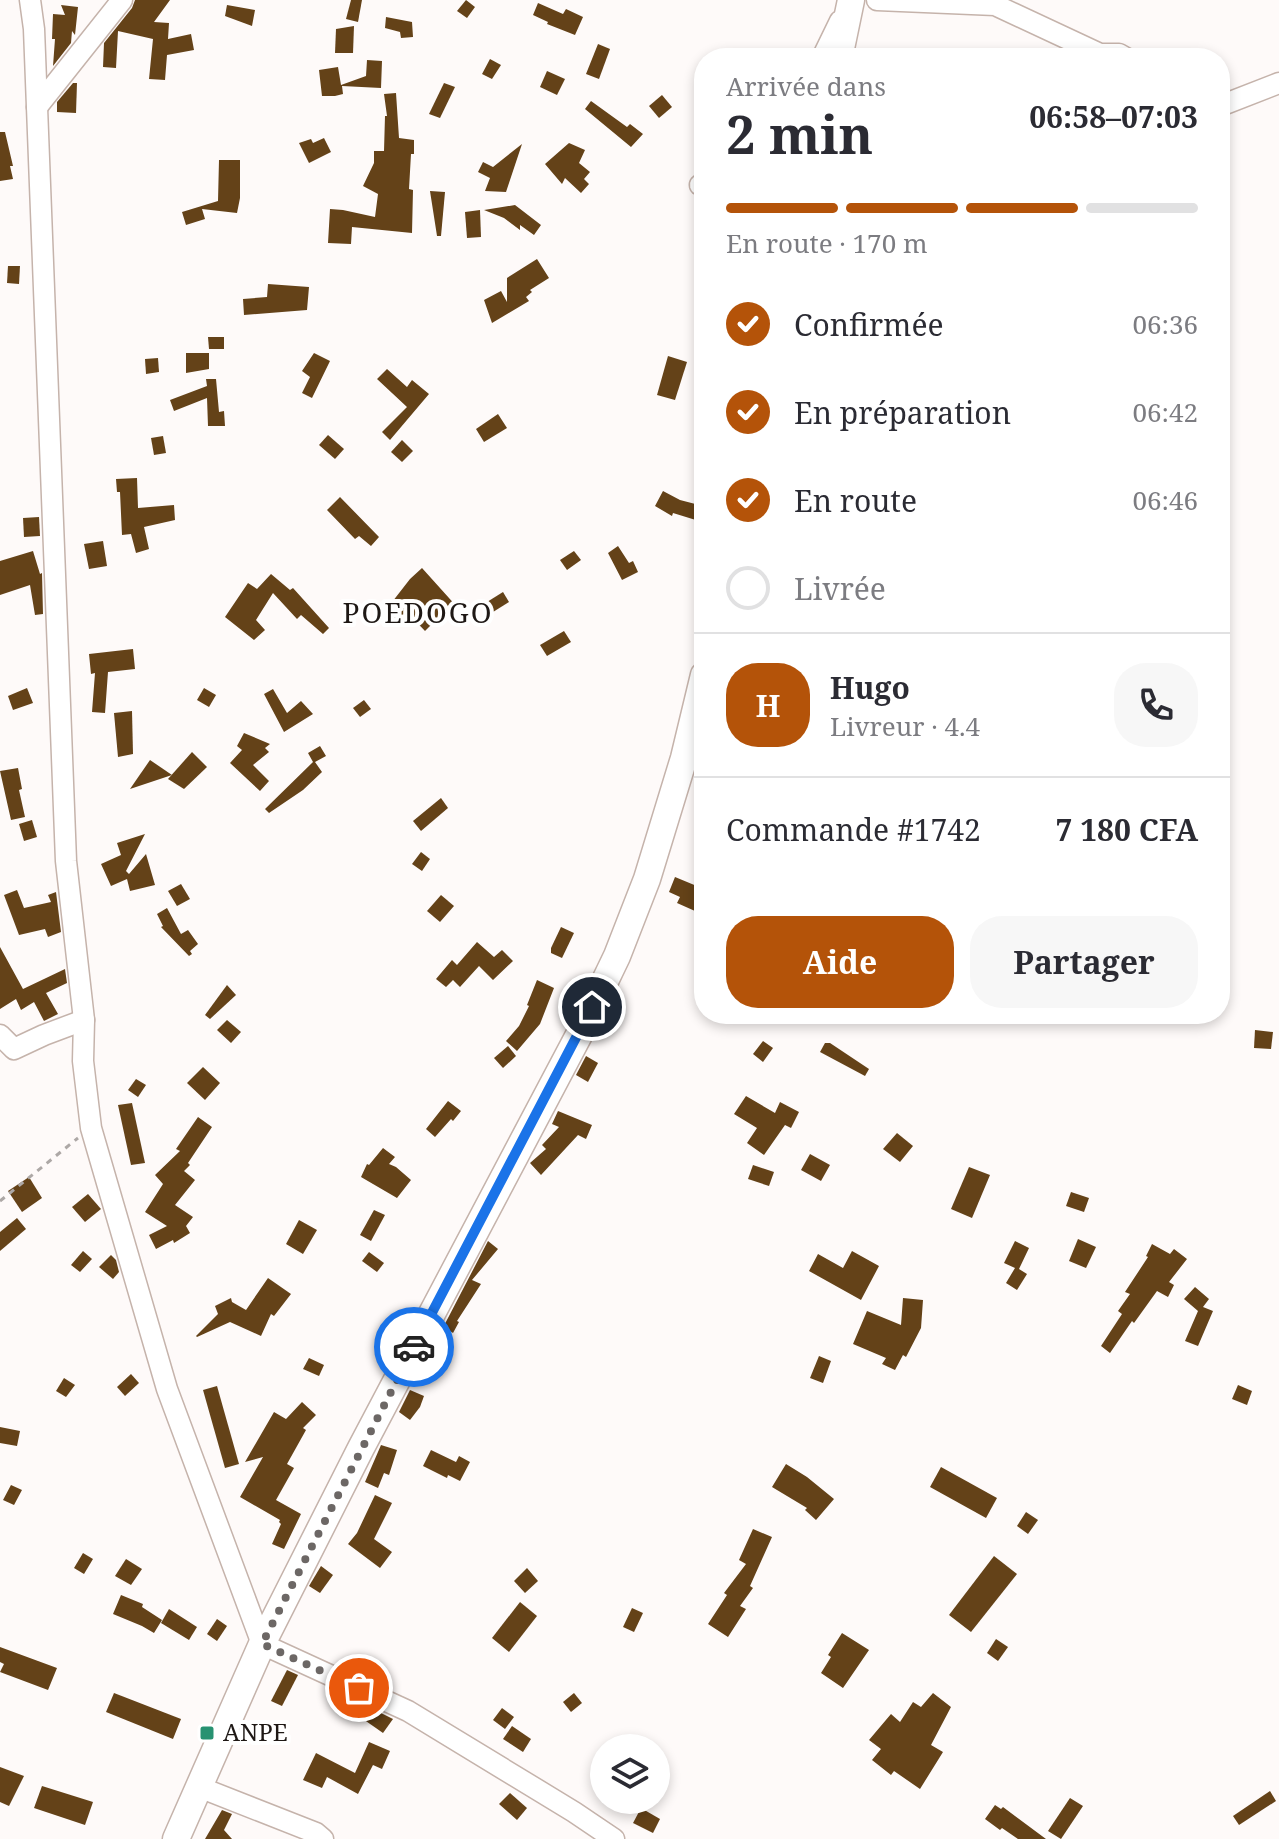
<!DOCTYPE html>
<html lang="fr">
<meta charset="utf-8">
<style>
body{margin:0;font-family:"Noto Serif",serif;background:#f7f7f7;color:#2b2b33;height:100vh;display:flex;flex-direction:column;font-size:30px;white-space:nowrap}
*{box-sizing:border-box;margin:0}
p{font-size:26px;color:#7c7c81}
.icon{flex:none;width:44px;height:44px;fill:none;stroke:currentColor;stroke-width:2;stroke-linecap:round;stroke-linejoin:round}
.map{position:relative;flex:1;overflow:hidden}
.drawer{position:absolute;left:694px;top:48px;width:536px;height:976px;display:flex;flex-direction:column;background:#fff;border-radius:32px;box-shadow:0 4px 12px #0003}
.drawer>*{flex:none}
.buttons{position:absolute;left:590px;top:1734px;display:grid;gap:16px}
.buttons a{display:grid;place-items:center;width:80px;height:80px;border-radius:50%;background:#fff;box-shadow:0 4px 12px #0003;font-size:40px}
.pin{position:absolute;display:grid;place-items:center;width:68px;height:68px;color:#fff;margin:-34px;border:4px solid #fff;border-radius:50%;box-shadow:0 2px 8px #0007}
.courier{position:absolute;display:grid;place-items:center;width:80px;height:80px;margin:-40px;border:6px solid #1a73e8;border-radius:50%;background:#fff;color:#222;box-shadow:0 2px 10px #0007}
.head em{font-style:normal;font-weight:700}
.head div{display:flex;flex-direction:column-reverse}
.head{display:flex;align-items:center;justify-content:space-between;height:136px;padding:0 32px}
h1{font-size:52px;font-weight:700;line-height:60px}
.bar{display:grid;grid-template-columns:repeat(4,1fr);gap:12px 8px;align-content:center;height:96px;padding:0 32px}
.bar i{height:10px;border-radius:6px;background:#e1e1e2}
.bar .selected{background:#b45309}
.bar p{grid-column:span 4}
.line{display:flex;align-items:center;gap:20px;padding:0 32px;border-top:2px solid #e1e1e2}
.line div{flex:1}
.round{display:grid;place-items:center;flex:none;width:84px;height:84px;border-radius:32px;background:#f7f7f7}
ol{padding:0 32px;list-style:none}
li{display:flex;align-items:center;gap:24px;height:88px}
li p{margin-inline-start:auto}
li .icon{padding:8px;border-radius:50%;background:#b45309;color:#fff;stroke-width:4}
li:last-child{color:#7c7c81}
li i{width:44px;height:44px;border:4px solid #e1e1e2;border-radius:50%}
.action{display:flex;gap:16px;margin-top:auto;padding:16px 32px}
.action a{flex:1;height:92px;border-radius:32px;background:#b45309;color:#fff;font-size:32px;font-weight:700;line-height:92px;text-align:center}
.action a+a{background:#f7f7f7;color:#2b2b33}
.map>svg:first-child{display:block}
.building{fill:#644218}
.lines{fill:none;stroke-linecap:round;stroke-linejoin:round}
.minor-casing{stroke:#c5b3ab;stroke-width:23}
.major-casing{stroke:#c5b3ab;stroke-width:29}
.path{stroke:#ada8a6;stroke-width:3;stroke-dasharray:6 6;stroke-linecap:butt}
.minor{stroke:#fff;stroke-width:20}
.major{stroke:#fff;stroke-width:26}
.done{stroke:#6c6765;stroke-width:8;stroke-dasharray:0 14.4}
.route{stroke:#1a73e8;stroke-width:10}
.poi-dot{fill:#289271;stroke:#fff;stroke-width:3}
.labels{text-anchor:middle;stroke-width:8;stroke-linejoin:round;paint-order:stroke}
.poi-label{font-size:24px;fill:#1e1815;stroke:#fff;text-anchor:start}
.quarter-label{font-size:28px;letter-spacing:2px;fill:#1e1815;stroke:#fff}
</style>
<div class="map">
<svg width="1279" height="1839" viewBox="0 0 1279 1839">
<rect width="100%" height="100%" fill="#fefaf9"/>
<g class="building">
<polygon points="135,0 170,0 154,22 169,23 168,39 191,34 194,50 167,55 165,80 149,79 153,39 118,31 116,68 103,67 104,43 132,8"/>
<polygon points="351,0 362,0 358,22 346,19"/>
<polygon points="466,0 475,7 467,18 457,11"/>
<polygon points="538,3 563,14 566,9 583,17 575,35 547,24 548,22 533,15"/>
<polygon points="61,5 78,7 75,35 72,31 71,43 53,66 55,39 52,39 53,14 65,15"/>
<polygon points="227,5 255,10 252,26 225,16"/>
<polygon points="386,17 412,22 413,37 401,38 400,32 385,28"/>
<polygon points="354,26 353,53 335,53 336,29"/>
<polygon points="598,44 610,49 599,79 586,74"/>
<polygon points="490,59 501,65 492,79 482,74"/>
<polygon points="367,60 382,61 381,88 342,86 343,94 335,96 322,96 319,70 338,67 341,85 366,76"/>
<polygon points="547,71 565,79 557,95 540,87"/>
<polygon points="73,83 77,83 76,113 57,112 57,102"/>
<polygon points="444,83 455,87 440,118 429,114"/>
<polygon points="396,93 399,138 414,140 414,154 411,154 409,189 413,190 412,233 352,227 351,244 328,243 330,209 343,210 375,217 378,194 363,186 374,163 374,151 384,151 385,116 387,116 384,94"/>
<polygon points="662,95 672,107 659,118 649,106"/>
<polygon points="591,101 627,127 630,124 643,134 631,147 585,109"/>
<polygon points="0,132 5,132 13,166 10,166 13,179 0,181"/>
<polygon points="324,138 331,152 309,163 299,143 311,139 313,143"/>
<polygon points="569,143 585,150 579,163 590,172 584,179 589,184 581,193 565,178 562,184 545,164"/>
<polygon points="522,144 506,192 485,191 490,178 478,172 483,162 493,167"/>
<polygon points="219,160 240,160 240,198 237,213 202,209 205,219 186,225 182,212 218,201"/>
<polygon points="430,191 445,192 441,236 437,236"/>
<polygon points="515,205 541,225 534,235 520,225 520,230 504,218 484,210"/>
<polygon points="480,210 481,237 467,238 465,212"/>
<polygon points="537,259 549,278 530,290 532,292 526,297 529,301 492,323 484,300 501,291 507,302 507,278"/>
<polygon points="8,266 20,266 19,284 7,283"/>
<polygon points="268,284 309,287 307,310 244,315 243,299 267,297"/>
<polygon points="208,337 224,337 224,349 209,349"/>
<polygon points="186,353 209,353 209,369 186,373"/>
<polygon points="314,353 330,361 312,398 302,393 310,377 302,371"/>
<polygon points="668,356 687,362 675,400 657,395"/>
<polygon points="158,358 159,372 146,374 145,359"/>
<polygon points="387,369 407,387 412,380 429,394 390,440 382,432 407,407 377,379"/>
<polygon points="206,379 216,379 219,412 224,411 225,426 208,426 207,398 174,411 170,400 207,386"/>
<polygon points="498,414 507,428 484,442 476,429"/>
<polygon points="328,435 344,449 335,459 319,445"/>
<polygon points="163,436 166,453 154,455 151,438"/>
<polygon points="402,440 413,451 402,462 391,452"/>
<polygon points="137,478 138,508 174,505 175,520 144,527 149,549 136,553 131,534 122,535 120,492 117,492 116,479"/>
<polygon points="663,491 680,500 703,506 699,521 673,513 672,516 655,506"/>
<polygon points="340,497 379,537 371,546 359,536 355,539 327,510"/>
<polygon points="39,517 40,536 24,537 23,518"/>
<polygon points="103,541 107,566 89,569 84,544"/>
<polygon points="618,546 629,563 633,561 638,572 622,580 608,553"/>
<polygon points="33,551 40,574 42,573 43,614 35,615 30,585 0,595 0,561"/>
<polygon points="574,551 581,560 567,570 560,560"/>
<polygon points="422,568 458,608 444,620 441,615 425,631 406,611 395,626 382,615 410,579"/>
<polygon points="271,574 290,590 293,588 329,628 323,634 301,615 297,619 273,593 256,620 265,630 254,640 225,617 248,583 257,589"/>
<polygon points="503,592 509,602 493,612 487,602"/>
<polygon points="564,631 571,642 547,656 540,645"/>
<polygon points="133,649 135,669 108,672 105,713 92,712 95,673 91,674 89,654"/>
<polygon points="27,688 33,703 13,710 8,696"/>
<polygon points="204,688 216,695 209,707 197,700"/>
<polygon points="273,689 287,713 301,701 313,714 284,732 264,694"/>
<polygon points="364,700 371,709 360,717 353,708"/>
<polygon points="132,711 133,754 118,757 114,713"/>
<polygon points="244,733 270,744 265,748 269,752 253,765 269,781 260,791 230,763 242,750 237,746"/>
<polygon points="320,746 326,756 315,762 322,772 303,790 269,813 265,809 313,762 308,753"/>
<polygon points="192,752 207,767 184,789 168,779"/>
<polygon points="150,760 172,775 130,789"/>
<polygon points="18,768 22,789 19,790 25,817 11,820 0,771"/>
<polygon points="441,798 448,808 421,831 413,821"/>
<polygon points="32,820 37,837 24,841 19,824"/>
<polygon points="145,834 126,871 129,874 146,854 155,885 130,891 127,879 111,886 101,864 121,855 117,843"/>
<polygon points="421,852 430,859 422,871 412,864"/>
<polygon points="675,877 704,889 704,915 677,903 680,897 669,892"/>
<polygon points="181,884 190,899 177,906 168,891"/>
<polygon points="17,890 24,908 51,902 48,895 56,892 61,932 48,937 45,929 19,935 4,895"/>
<polygon points="441,895 454,906 440,922 427,911"/>
<polygon points="167,908 181,934 188,930 198,944 190,951 192,954 189,956 161,927 163,926 157,914"/>
<polygon points="561,927 574,933 562,958 551,953 551,948"/>
<polygon points="477,942 494,957 502,950 513,961 493,980 479,966 460,987 453,980 446,987 436,979 452,960 457,965"/>
<polygon points="0,947 23,989 65,969 67,983 46,993 58,1014 44,1021 34,1002 21,1010 16,999 0,1009"/>
<polygon points="537,980 554,988 540,1024 517,1051 506,1041 519,1026 529,1006 527,1005"/>
<polygon points="227,985 236,995 210,1019 205,1015"/>
<polygon points="227,1020 241,1032 231,1043 217,1030"/>
<polygon points="1255,1030 1273,1032 1271,1049 1254,1048"/>
<polygon points="763,1041 773,1048 763,1062 753,1054"/>
<polygon points="825,1043 830,1043 869,1069 865,1076 820,1052"/>
<polygon points="508,1046 516,1056 503,1068 494,1058"/>
<polygon points="586,1056 598,1063 588,1082 576,1075"/>
<polygon points="203,1067 220,1083 205,1100 187,1083"/>
<polygon points="136,1079 146,1085 138,1097 128,1090"/>
<polygon points="746,1096 775,1113 780,1102 799,1112 791,1128 785,1125 764,1155 747,1143 757,1128 734,1114"/>
<polygon points="448,1101 461,1111 453,1121 451,1119 435,1137 426,1129"/>
<polygon points="132,1103 145,1163 131,1165 118,1105"/>
<polygon points="558,1111 592,1125 586,1139 578,1135 541,1175 530,1163 546,1149 542,1145 559,1127 552,1124"/>
<polygon points="198,1117 212,1127 188,1163 190,1165 184,1171 195,1180 175,1205 193,1217 186,1226 190,1233 174,1243 173,1240 156,1249 149,1235 167,1226 145,1212 163,1184 155,1175 180,1151 176,1149"/>
<polygon points="897,1133 913,1146 900,1162 883,1149"/>
<polygon points="383,1148 395,1157 389,1164 396,1167 411,1180 397,1198 361,1177 367,1164 369,1165"/>
<polygon points="810,1154 830,1165 821,1181 801,1170"/>
<polygon points="753,1165 774,1172 769,1186 748,1179"/>
<polygon points="969,1167 990,1175 972,1218 951,1209"/>
<polygon points="29,1177 42,1198 22,1212 8,1191"/>
<polygon points="1071,1192 1089,1198 1084,1212 1066,1206"/>
<polygon points="88,1194 101,1209 85,1222 72,1207"/>
<polygon points="374,1210 385,1215 371,1241 360,1235"/>
<polygon points="17,1218 26,1229 0,1251 0,1232"/>
<polygon points="299,1220 317,1230 303,1254 286,1244"/>
<polygon points="1078,1239 1096,1247 1086,1268 1069,1261"/>
<polygon points="488,1241 498,1249 472,1280 481,1284 457,1321 459,1322 453,1333 450,1331 440,1346 435,1343"/>
<polygon points="1015,1241 1029,1248 1019,1269 1027,1274 1017,1290 1006,1283 1015,1268 1004,1263"/>
<polygon points="1152,1244 1170,1254 1174,1249 1187,1259 1169,1282 1174,1285 1168,1297 1157,1291 1134,1323 1132,1321 1110,1353 1101,1346 1122,1314 1118,1311 1130,1294 1125,1292 1148,1257 1146,1256"/>
<polygon points="83,1251 92,1259 80,1272 71,1265"/>
<polygon points="852,1251 879,1266 861,1300 809,1271 818,1254 843,1268"/>
<polygon points="369,1252 384,1263 377,1272 362,1261"/>
<polygon points="111,1255 116,1260 119,1272 113,1279 99,1267"/>
<polygon points="268,1278 291,1294 274,1316 271,1314 261,1336 230,1322 197,1337 196,1336 218,1314 215,1306 231,1298 232,1302 246,1310"/>
<polygon points="1195,1287 1209,1299 1203,1307 1213,1311 1198,1346 1185,1341 1198,1311 1184,1299"/>
<polygon points="903,1298 923,1300 921,1328 906,1357 903,1355 895,1370 882,1364 886,1358 853,1344 867,1311 901,1325"/>
<polygon points="819,1356 831,1361 823,1383 810,1378"/>
<polygon points="309,1358 324,1365 319,1376 303,1369"/>
<polygon points="131,1374 139,1383 125,1396 117,1387"/>
<polygon points="64,1378 75,1385 66,1397 56,1391"/>
<polygon points="1238,1385 1252,1391 1247,1405 1232,1399"/>
<polygon points="217,1386 239,1464 225,1468 203,1390"/>
<polygon points="410,1390 424,1396 420,1407 410,1420 399,1412"/>
<polygon points="302,1402 316,1415 303,1428 306,1430 287,1464 294,1468 276,1500 301,1514 284,1549 272,1544 281,1524 279,1522 280,1520 240,1497 263,1457 245,1462 274,1412 286,1419"/>
<polygon points="0,1427 20,1431 17,1446 0,1443"/>
<polygon points="381,1445 397,1450 389,1475 384,1473 378,1488 365,1482"/>
<polygon points="431,1450 456,1462 459,1456 470,1462 460,1481 448,1475 447,1478 423,1466"/>
<polygon points="786,1464 807,1477 834,1499 816,1520 805,1510 807,1508 772,1487"/>
<polygon points="941,1467 997,1498 986,1518 930,1487"/>
<polygon points="11,1485 22,1490 14,1505 3,1500"/>
<polygon points="375,1495 392,1503 374,1539 392,1552 380,1568 348,1544 357,1533"/>
<polygon points="1026,1512 1038,1520 1028,1534 1017,1526"/>
<polygon points="753,1529 772,1537 750,1586 753,1588 740,1606 746,1609 728,1637 708,1624 727,1595 724,1593 746,1564 739,1560"/>
<polygon points="83,1553 93,1559 84,1574 74,1568"/>
<polygon points="994,1556 1017,1574 971,1632 949,1615"/>
<polygon points="126,1559 142,1569 131,1585 115,1576"/>
<polygon points="321,1566 333,1575 320,1593 309,1586"/>
<polygon points="527,1568 538,1581 525,1593 514,1581"/>
<polygon points="121,1595 143,1604 142,1607 162,1620 154,1633 142,1626 113,1614"/>
<polygon points="520,1602 537,1616 509,1652 492,1638"/>
<polygon points="632,1608 643,1613 634,1632 623,1627"/>
<polygon points="169,1609 197,1627 189,1640 161,1623"/>
<polygon points="217,1619 227,1626 217,1641 207,1634"/>
<polygon points="842,1633 869,1650 843,1688 821,1673 831,1657 828,1655"/>
<polygon points="996,1639 1008,1647 998,1661 987,1653"/>
<polygon points="0,1647 57,1668 48,1690 0,1672 4,1664 0,1662"/>
<polygon points="287,1670 298,1675 282,1706 271,1701"/>
<polygon points="114,1693 181,1719 173,1739 106,1712"/>
<polygon points="574,1693 582,1703 571,1712 563,1702"/>
<polygon points="933,1693 951,1707 931,1745 943,1752 920,1789 894,1771 891,1775 872,1760 881,1749 869,1740 891,1714 900,1722 913,1702 921,1707"/>
<polygon points="371,1708 393,1719 383,1733 363,1719"/>
<polygon points="502,1708 514,1717 505,1729 493,1720"/>
<polygon points="512,1726 531,1739 523,1752 503,1739"/>
<polygon points="369,1742 390,1751 382,1769 373,1765 358,1794 327,1777 322,1788 303,1780 316,1753 355,1773"/>
<polygon points="0,1767 24,1776 9,1806 0,1802"/>
<polygon points="42,1786 93,1802 85,1825 34,1808"/>
<polygon points="1270,1791 1276,1801 1239,1825 1233,1816"/>
<polygon points="510,1793 527,1808 517,1820 499,1804"/>
<polygon points="1070,1798 1083,1806 1061,1839 1048,1831"/>
<polygon points="995,1805 1001,1809 1003,1807 1046,1839 1018,1839 1002,1828 1000,1830 985,1819"/>
<polygon points="641,1808 660,1819 653,1833 633,1823"/>
<polygon points="222,1810 232,1814 224,1830 232,1839 205,1839"/>
</g>
<g class="lines">
<g class="minor-casing">
<g id="minor">
<polyline points="30,0 34,29 66,861 84,1020 83,1061 91,1128 167,1389 262,1644 408,1711 574,1812 614,1839"/>
<polyline points="877,0 995,5 1100,54 1119,54 1126,58"/>
<polyline points="822,58 840,21"/>
<polyline points="1220,106 1279,83"/>
<polyline points="37,107 122,0"/>
<polyline points="700,185 704,184"/>
<polyline points="0,1035 14,1049 44,1035 84,1020"/>
<polyline points="199,1787 316,1833 323,1839"/>
</g>
</g>
<g class="major-casing">
<g id="major">
<polyline points="839,58 851,0"/>
<polyline points="176,1839 262,1644 361,1448 580,1033 617,956 647,879 684,758 704,675"/>
</g>
</g>
<polyline class="path" points="0,1201 78,1138"/>
<use href="#minor" class="minor"/>
<use href="#major" class="major"/>
</g>
<g class="lines">
<polyline class="done" points="359,1688 262,1644 414,1347"/>
<polyline class="route" points="414,1347 592,1007"/>
</g>
<rect class="poi-dot" x="199" y="1725" width="16" height="16" rx="4"/>
<g class="labels">
<g class="poi-label">
<text x="223" y="1741">ANPE</text>
</g>
<g class="quarter-label">
<text x="418" y="623">POEDOGO</text>
</g>
</g>
</svg>
<div class="buttons">
<a><svg class="icon" aria-label="layers" viewBox="0 0 24 24"><path d="M12 4l9 5-9 5-9-5zM3 14l9 5 9-5"/></svg></a>
</div>
<div class="pin" style="left:359px;top:1688px;background:#ea580c"><svg class="icon" aria-label="bag" viewBox="0 0 24 24"><path d="M5 8h14l-1 12H6zM9 8a3 3 0 0 1 6 0"/></svg></div>
<div class="pin" style="left:592px;top:1007px;background:#1f2937"><svg class="icon" aria-label="home" viewBox="0 0 24 24"><path d="M3 11l9-7 9 7M6 9v11h12V9"/></svg></div>
<div class="courier" style="left:414px;top:1347px"><svg class="icon" aria-label="car" viewBox="0 0 24 24"><path d="M5 17H2v-5l4-1 3-4h7l3 4 3 1v5h-3M9 17h6M6 11h13"/><circle cx="7" cy="17" r="2"/><circle cx="17" cy="17" r="2"/></svg></div>
<section class="drawer">
<div class="head"><div><h1>2 min</h1><p>Arrivée dans</p></div><em>06:58–07:03</em></div>
<div class="bar"><i class="selected"></i><i class="selected"></i><i class="selected"></i><i></i><p>En route · 170 m</p></div>
<ol>
<li><svg class="icon" aria-label="check" viewBox="0 0 24 24"><path d="M5 12l5 5 9-10"/></svg>Confirmée<p>06:36</p></li>
<li><svg class="icon" aria-label="check" viewBox="0 0 24 24"><path d="M5 12l5 5 9-10"/></svg>En préparation<p>06:42</p></li>
<li><svg class="icon" aria-label="check" viewBox="0 0 24 24"><path d="M5 12l5 5 9-10"/></svg>En route<p>06:46</p></li>
<li><i></i>Livrée</li>
</ol>
<div class="line" style="height:144px"><b class="round" style="background:#b45309;color:#fff">H</b><div><b>Hugo</b><p>Livreur · 4.4</p></div><a class="round"><svg class="icon" aria-label="phone" viewBox="0 0 24 24"><path d="M5 4h4l2 5-3 2q2 4 5 5l2-3 5 2v4C11 20 4 13 5 4z"/></svg></a></div>
<div class="line" style="height:104px"><div>Commande #1742</div><b>7 180 CFA</b></div>
<div class="action"><a>Aide</a><a>Partager</a></div>
</section>
</div>
